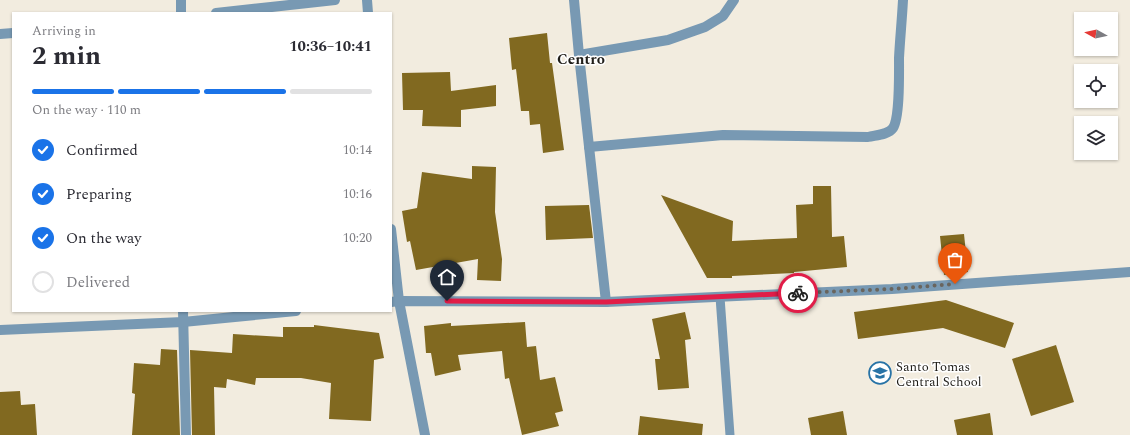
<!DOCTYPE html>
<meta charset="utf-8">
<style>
body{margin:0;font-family:Spectral,serif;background:#f2f2f3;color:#2b2b33;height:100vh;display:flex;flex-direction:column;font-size:15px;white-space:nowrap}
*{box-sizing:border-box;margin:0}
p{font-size:13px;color:#7c7c81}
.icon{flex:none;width:22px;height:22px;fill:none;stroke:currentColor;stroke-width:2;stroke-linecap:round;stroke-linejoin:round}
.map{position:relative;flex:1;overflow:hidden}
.details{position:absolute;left:12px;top:12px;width:380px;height:300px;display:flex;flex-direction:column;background:#fff;border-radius:0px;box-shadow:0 1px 3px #0004}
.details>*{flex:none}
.needle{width:26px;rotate:278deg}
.tools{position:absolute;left:1074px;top:12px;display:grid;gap:8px}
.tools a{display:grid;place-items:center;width:44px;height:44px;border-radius:0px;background:#fff;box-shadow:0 1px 3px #0004;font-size:20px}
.pin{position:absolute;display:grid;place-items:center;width:34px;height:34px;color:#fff;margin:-41px -17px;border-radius:50% 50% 50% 0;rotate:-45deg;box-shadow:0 0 4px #0007}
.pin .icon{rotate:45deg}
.courier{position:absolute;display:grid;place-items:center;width:40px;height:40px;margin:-20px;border:3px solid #e11d48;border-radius:50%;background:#fff;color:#222;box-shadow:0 1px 5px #0007}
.headline em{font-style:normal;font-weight:700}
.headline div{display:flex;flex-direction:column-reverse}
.headline{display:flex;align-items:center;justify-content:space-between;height:68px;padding:0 20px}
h1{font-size:26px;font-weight:700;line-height:30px}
.bar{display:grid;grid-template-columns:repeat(4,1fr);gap:6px 4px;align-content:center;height:48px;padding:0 20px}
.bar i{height:5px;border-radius:3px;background:#e1e1e2}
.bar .on{background:#1a73e8}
.bar p{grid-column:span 4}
ol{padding:0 20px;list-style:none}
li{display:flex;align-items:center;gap:12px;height:44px}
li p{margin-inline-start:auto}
li .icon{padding:4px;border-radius:50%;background:#1a73e8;color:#fff;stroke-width:4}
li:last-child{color:#7c7c81}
li i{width:22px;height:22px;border:2px solid #e1e1e2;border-radius:50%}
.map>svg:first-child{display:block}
.building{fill:#816920}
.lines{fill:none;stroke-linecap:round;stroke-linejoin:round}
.lane{stroke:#7899b3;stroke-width:9}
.street{stroke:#7899b3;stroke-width:10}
.done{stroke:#69655e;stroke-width:4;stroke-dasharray:0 7.2}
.route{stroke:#e11d48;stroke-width:5}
.labels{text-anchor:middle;stroke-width:3;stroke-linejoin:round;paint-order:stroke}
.poi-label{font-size:13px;fill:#1f1d18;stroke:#fff;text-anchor:start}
.quarter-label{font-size:15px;font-weight:bold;fill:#1f1d18;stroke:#fff}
</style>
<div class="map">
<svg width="1130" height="435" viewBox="0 0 1130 435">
<rect width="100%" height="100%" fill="#f2ecdf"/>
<g class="building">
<polygon points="547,33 550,63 552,63 564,150 543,153 540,124 530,125 529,111 521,111 516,69 512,70 509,38"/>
<polygon points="450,72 451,91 496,85 496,106 461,110 461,127 422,126 423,110 403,110 402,73"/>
<polygon points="472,166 496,167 495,212 502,259 501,281 477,280 478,259 416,270 410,241 407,242 402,211 417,208 422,172 472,179"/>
<polygon points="813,186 831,186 832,237 844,236 847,267 794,272 794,273 732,276 732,278 707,278 661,195 733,221 732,241 797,238 796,205 813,204"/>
<polygon points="589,205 593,238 546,240 545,206"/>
<polygon points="964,234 968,272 944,275 940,236"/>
<polygon points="946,300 1014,323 1005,348 943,328 858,339 854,312"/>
<polygon points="685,312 691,339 685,340 689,388 658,390 655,359 660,359 652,319"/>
<polygon points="525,322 527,347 536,346 540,380 555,377 563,411 555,413 559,426 522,435 509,378 505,379 502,351 458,355 461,370 435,376 431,353 426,353 424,326 451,323 451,326"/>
<polygon points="314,325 379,333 384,358 374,360 371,421 329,419 331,383 301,378 256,378 255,385 227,379 226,388 214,387 215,435 192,435 190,350 232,353 233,334 283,337 283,327 314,327"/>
<polygon points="1056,345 1074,402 1031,416 1012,359"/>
<polygon points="161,349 177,350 180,435 132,435 135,394 132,393 134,363 160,365"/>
<polygon points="20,391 21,405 35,404 37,435 0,435 0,392"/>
<polygon points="843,411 847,435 811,435 808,418"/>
<polygon points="990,413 993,435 957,435 954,420"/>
<polygon points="640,416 703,424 702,435 638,435"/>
</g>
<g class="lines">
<polyline class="lane" points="720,297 730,435"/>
<g class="street">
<polyline points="181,0 181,13"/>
<polyline points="367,0 368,13"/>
<polyline points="574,0 579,55 606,302"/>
<polyline points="216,13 335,0"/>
<polyline points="0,34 13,33"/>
<polyline points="579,55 668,40 705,27 723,16 734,0"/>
<path d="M589,147L723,135L868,137C876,135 888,135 893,128C900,117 899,73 899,58C900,39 902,19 903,0"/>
<polyline points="391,229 399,301 425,435"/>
<polyline points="391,302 399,301 606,302 892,289 1130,272"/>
<polyline points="183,311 186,435"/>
<polyline points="0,330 183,322 296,311"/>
</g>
</g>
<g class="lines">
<polyline class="done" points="798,293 892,289 955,284"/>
<polyline class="route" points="447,301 606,302 798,293"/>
</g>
<defs>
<g id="school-ring" transform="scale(1.15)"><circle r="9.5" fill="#fff" stroke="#2873a6" stroke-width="1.5"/><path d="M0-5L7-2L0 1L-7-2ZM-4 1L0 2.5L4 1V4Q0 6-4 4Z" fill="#2873a6"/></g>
</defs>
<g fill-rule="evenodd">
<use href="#school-ring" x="880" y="373"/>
</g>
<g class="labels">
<g class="poi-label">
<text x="896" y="371">Santo Tomas<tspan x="896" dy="15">Central School</tspan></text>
</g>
<g class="quarter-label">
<text x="581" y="64">Centro</text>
</g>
</g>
</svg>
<div class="tools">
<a><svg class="needle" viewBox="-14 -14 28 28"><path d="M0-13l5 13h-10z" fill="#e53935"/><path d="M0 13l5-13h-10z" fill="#7c7c81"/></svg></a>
<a><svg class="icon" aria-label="locate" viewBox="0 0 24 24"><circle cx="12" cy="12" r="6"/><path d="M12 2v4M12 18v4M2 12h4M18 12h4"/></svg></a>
<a><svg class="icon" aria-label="layers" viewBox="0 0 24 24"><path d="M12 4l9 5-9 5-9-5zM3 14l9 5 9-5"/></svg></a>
</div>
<div class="pin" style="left:955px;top:284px;background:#ea580c"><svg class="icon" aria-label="bag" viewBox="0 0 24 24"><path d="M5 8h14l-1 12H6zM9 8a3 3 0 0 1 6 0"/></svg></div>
<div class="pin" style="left:447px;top:301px;background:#1f2937"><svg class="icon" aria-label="home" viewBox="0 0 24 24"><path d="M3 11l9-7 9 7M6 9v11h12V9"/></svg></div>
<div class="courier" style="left:798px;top:293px"><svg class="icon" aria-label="bike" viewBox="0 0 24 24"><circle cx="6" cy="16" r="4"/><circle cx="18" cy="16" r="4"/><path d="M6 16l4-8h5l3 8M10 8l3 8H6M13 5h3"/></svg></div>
<section class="details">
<div class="headline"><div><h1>2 min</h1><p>Arriving in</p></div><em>10:36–10:41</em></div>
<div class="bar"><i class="on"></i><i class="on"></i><i class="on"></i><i></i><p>On the way · 110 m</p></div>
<ol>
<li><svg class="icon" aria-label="check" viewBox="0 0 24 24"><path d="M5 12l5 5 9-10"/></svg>Confirmed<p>10:14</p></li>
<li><svg class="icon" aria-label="check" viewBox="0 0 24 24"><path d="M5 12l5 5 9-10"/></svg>Preparing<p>10:16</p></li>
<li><svg class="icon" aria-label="check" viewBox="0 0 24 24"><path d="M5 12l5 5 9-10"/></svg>On the way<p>10:20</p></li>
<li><i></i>Delivered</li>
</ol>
</section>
</div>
